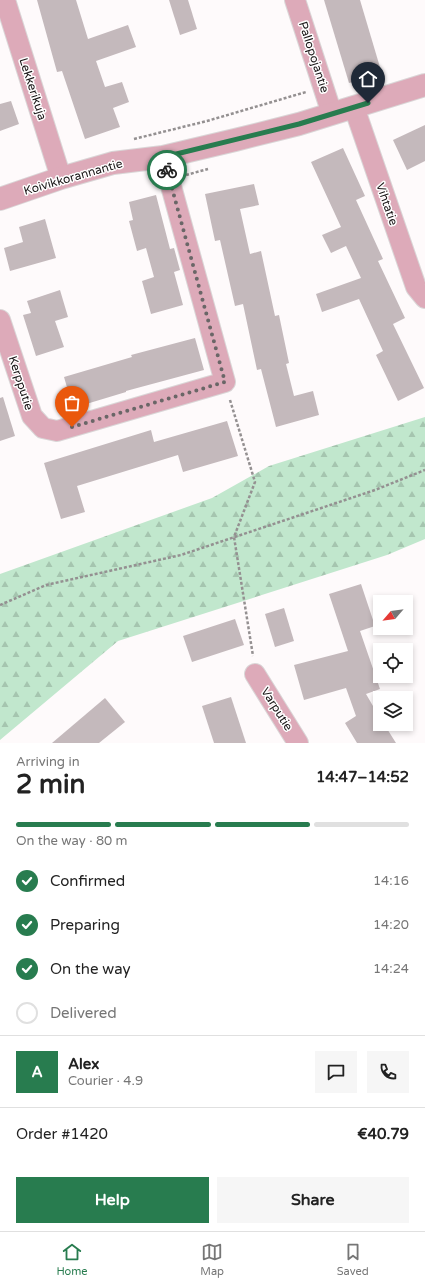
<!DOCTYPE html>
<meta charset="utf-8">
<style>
body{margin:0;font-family:"Varela Round",sans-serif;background:#f6f6f6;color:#222;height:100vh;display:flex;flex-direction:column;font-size:15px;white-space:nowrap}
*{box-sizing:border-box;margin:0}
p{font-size:13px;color:#767676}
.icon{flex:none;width:22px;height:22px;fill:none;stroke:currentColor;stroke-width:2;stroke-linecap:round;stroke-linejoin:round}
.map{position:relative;height:743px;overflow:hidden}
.drawer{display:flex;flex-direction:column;background:#fff;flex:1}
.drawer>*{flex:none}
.needle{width:26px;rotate:242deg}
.controls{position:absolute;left:373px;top:595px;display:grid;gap:8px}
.controls a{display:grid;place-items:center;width:40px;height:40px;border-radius:0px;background:#fff;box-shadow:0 2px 6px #0003;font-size:20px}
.pin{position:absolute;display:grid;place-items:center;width:34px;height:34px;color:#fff;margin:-41px -17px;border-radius:50% 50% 50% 0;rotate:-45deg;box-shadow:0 0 4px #0007}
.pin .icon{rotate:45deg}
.courier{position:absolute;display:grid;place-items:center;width:40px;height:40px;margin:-20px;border:3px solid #287c4f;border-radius:50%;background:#fff;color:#222;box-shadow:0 1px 5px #0007}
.head em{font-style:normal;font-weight:700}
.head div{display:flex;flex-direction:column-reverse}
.head{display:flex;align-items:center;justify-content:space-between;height:68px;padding:0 16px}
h1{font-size:26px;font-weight:700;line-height:30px}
.bar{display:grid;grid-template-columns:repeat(4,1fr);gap:6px 4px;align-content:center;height:48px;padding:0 16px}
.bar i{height:5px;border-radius:3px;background:#e0e0e0}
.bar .selected{background:#287c4f}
.bar p{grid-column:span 4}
.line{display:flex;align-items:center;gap:10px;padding:0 16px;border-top:1px solid #e0e0e0}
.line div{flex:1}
.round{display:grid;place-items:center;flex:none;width:42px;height:42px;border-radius:0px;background:#f6f6f6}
ol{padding:0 16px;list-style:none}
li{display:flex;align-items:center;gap:12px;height:44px}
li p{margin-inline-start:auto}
li .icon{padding:4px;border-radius:50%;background:#287c4f;color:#fff;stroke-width:4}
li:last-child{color:#767676}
li i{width:22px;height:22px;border:2px solid #e0e0e0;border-radius:50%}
.primary-button{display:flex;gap:8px;margin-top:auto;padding:8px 16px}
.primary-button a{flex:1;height:46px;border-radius:0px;background:#287c4f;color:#fff;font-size:16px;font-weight:700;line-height:46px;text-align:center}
.primary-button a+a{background:#f6f6f6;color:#222}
.tab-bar{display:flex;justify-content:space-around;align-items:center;height:56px;border-top:1px solid #e0e0e0;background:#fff;font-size:11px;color:#767676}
.tab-bar a{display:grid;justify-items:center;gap:2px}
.tab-bar .selected{color:#287c4f}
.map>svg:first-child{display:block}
.forest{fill:url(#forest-firs)}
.building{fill:#c4b9bc}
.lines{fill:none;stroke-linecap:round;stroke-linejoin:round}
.minor-casing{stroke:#dad6d7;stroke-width:22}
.tertiary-casing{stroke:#dad6d7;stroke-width:24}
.path{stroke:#949091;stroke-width:2.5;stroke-dasharray:3 2;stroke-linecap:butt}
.minor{stroke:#ddaab9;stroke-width:20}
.tertiary{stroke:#ddaab9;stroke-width:22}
.done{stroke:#6a6667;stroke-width:4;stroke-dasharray:0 7.2}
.route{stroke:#287c4f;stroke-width:5}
.labels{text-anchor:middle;stroke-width:3;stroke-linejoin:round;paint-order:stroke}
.street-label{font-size:12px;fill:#1b1718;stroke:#fff}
</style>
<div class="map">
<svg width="425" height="743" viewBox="0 0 425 743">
<defs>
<pattern id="forest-firs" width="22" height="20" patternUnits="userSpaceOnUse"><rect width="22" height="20" fill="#c1e7cd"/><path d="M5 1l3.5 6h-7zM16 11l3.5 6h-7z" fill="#a5c5af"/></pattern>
</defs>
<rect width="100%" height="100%" fill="#fefafb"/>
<polygon class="forest" points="425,417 425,539 387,555 118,641 0,740 0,574 212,498 269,466"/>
<g class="building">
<polygon points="37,0 76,0 88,39 128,25 136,47 96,61 105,87 122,82 129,102 113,108 120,127 85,139 62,71 57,72"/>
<polygon points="169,0 188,0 197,29 180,35"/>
<polygon points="324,0 360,0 382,74 349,83"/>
<polygon points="11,101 19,124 0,131 0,104"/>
<polygon points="425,125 425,161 407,170 393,140"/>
<polygon points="343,148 365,196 356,200 383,259 378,261 405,318 393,324 424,388 398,401 376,355 383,351 359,299 322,312 316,294 361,278 346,246 331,253 322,235 341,227 311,162"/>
<polygon points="254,184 259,205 240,209 250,254 261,251 275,316 279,315 289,363 286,364 294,396 313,391 319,415 276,427 261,369 257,370 243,304 235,306 220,240 215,241 205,194"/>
<polygon points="156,195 170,249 174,248 180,270 174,272 183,305 151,314 142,281 154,277 146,248 137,251 129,221 133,220 129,202"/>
<polygon points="45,219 56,258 10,271 4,248 23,242 19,227"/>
<polygon points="60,290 68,317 55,321 64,347 36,356 23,315 31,313 27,301"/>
<polygon points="195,338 204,370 126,391 126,392 73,408 64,377 132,357 131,355"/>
<polygon points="3,397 15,436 0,441 0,398"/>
<polygon points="227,421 238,456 183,472 178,455 77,486 85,512 61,519 44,463 151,430 154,442"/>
<polygon points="361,584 375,626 360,631 380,689 366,694 380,718 380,724 384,724 396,743 357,743 345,723 356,716 346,688 304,700 294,665 348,651 329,594"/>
<polygon points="284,608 294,641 275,647 265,614"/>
<polygon points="235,619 244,645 192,662 183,636"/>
<polygon points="231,697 246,743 214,743 202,706"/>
<polygon points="105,698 125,722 99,743 52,743"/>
</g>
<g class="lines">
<g class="minor-casing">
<g id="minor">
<polyline points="5,0 61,178"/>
<polyline points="295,0 332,114"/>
<polyline points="354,107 416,287 425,298"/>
<polyline points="0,320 32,416 43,428 57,431 225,382 163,157"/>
<polyline points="255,674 298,743"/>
</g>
</g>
<g class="tertiary-casing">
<polyline id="tertiary" points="0,199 61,178 113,163 163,157 235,140 299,124 425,85"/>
</g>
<g class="path">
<polyline points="134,139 207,121 306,92"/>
<polyline points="186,175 208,169"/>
<polyline points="230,400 255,482 234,537 253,656"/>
<polyline points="0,605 46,585 181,555 375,490 425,470"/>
</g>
<use href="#minor" class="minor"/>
<use href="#tertiary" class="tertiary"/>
</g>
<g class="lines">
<polyline class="done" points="72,427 225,382 167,170"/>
<polyline class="route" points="167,170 164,157 299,124 368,103"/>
</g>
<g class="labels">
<g class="street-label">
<text transform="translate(314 57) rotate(72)" y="4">Pallopojantie</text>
<text transform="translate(33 89) rotate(72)" y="4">Lekkerikuja</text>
<text transform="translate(73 177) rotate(-16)" y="4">Koivikkorannantie</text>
<text transform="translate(387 204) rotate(71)" y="4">Vihtatie</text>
<text transform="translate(21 383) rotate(72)" y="4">Kerpputie</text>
<text transform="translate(277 709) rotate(58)" y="4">Varputie</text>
</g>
</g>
</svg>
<div class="controls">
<a><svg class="needle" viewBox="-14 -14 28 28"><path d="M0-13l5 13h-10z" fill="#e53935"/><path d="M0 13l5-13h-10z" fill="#767676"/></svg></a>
<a><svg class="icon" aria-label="locate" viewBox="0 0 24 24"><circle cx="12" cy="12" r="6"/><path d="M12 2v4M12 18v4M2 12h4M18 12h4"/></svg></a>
<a><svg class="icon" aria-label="layers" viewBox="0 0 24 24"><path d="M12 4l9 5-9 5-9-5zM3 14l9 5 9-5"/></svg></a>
</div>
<div class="pin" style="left:72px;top:427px;background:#ea580c"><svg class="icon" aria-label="bag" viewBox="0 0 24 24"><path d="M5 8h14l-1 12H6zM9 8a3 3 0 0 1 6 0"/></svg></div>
<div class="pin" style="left:368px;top:103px;background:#1f2937"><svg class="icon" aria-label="home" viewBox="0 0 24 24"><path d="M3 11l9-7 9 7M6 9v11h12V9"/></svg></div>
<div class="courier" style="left:167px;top:170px"><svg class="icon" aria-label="bike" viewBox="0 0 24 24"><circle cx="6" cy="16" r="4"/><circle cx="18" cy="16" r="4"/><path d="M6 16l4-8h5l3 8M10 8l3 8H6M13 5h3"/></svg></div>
</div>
<section class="drawer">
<div class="head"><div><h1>2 min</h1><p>Arriving in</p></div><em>14:47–14:52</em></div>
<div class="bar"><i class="selected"></i><i class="selected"></i><i class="selected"></i><i></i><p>On the way · 80 m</p></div>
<ol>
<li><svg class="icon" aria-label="check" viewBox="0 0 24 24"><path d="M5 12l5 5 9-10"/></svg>Confirmed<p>14:16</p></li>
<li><svg class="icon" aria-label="check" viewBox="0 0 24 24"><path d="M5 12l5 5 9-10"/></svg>Preparing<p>14:20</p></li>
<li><svg class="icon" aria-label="check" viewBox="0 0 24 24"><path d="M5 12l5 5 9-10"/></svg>On the way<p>14:24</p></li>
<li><i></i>Delivered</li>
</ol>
<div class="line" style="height:72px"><b class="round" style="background:#287c4f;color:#fff">A</b><div><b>Alex</b><p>Courier · 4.9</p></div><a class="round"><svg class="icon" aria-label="chat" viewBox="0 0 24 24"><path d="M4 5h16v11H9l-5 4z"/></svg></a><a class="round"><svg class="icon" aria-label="phone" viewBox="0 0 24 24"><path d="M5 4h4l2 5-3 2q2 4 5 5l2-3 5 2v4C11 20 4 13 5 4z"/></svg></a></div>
<div class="line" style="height:52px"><div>Order #1420</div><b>€40.79</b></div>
<div class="primary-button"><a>Help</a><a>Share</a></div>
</section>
<nav class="tab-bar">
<a class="selected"><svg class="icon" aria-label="home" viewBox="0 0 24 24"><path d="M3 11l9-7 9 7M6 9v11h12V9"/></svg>Home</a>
<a><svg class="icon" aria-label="map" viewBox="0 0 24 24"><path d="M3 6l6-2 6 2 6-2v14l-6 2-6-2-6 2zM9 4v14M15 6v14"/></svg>Map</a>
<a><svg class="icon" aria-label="saved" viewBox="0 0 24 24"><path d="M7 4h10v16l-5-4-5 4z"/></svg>Saved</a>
</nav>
